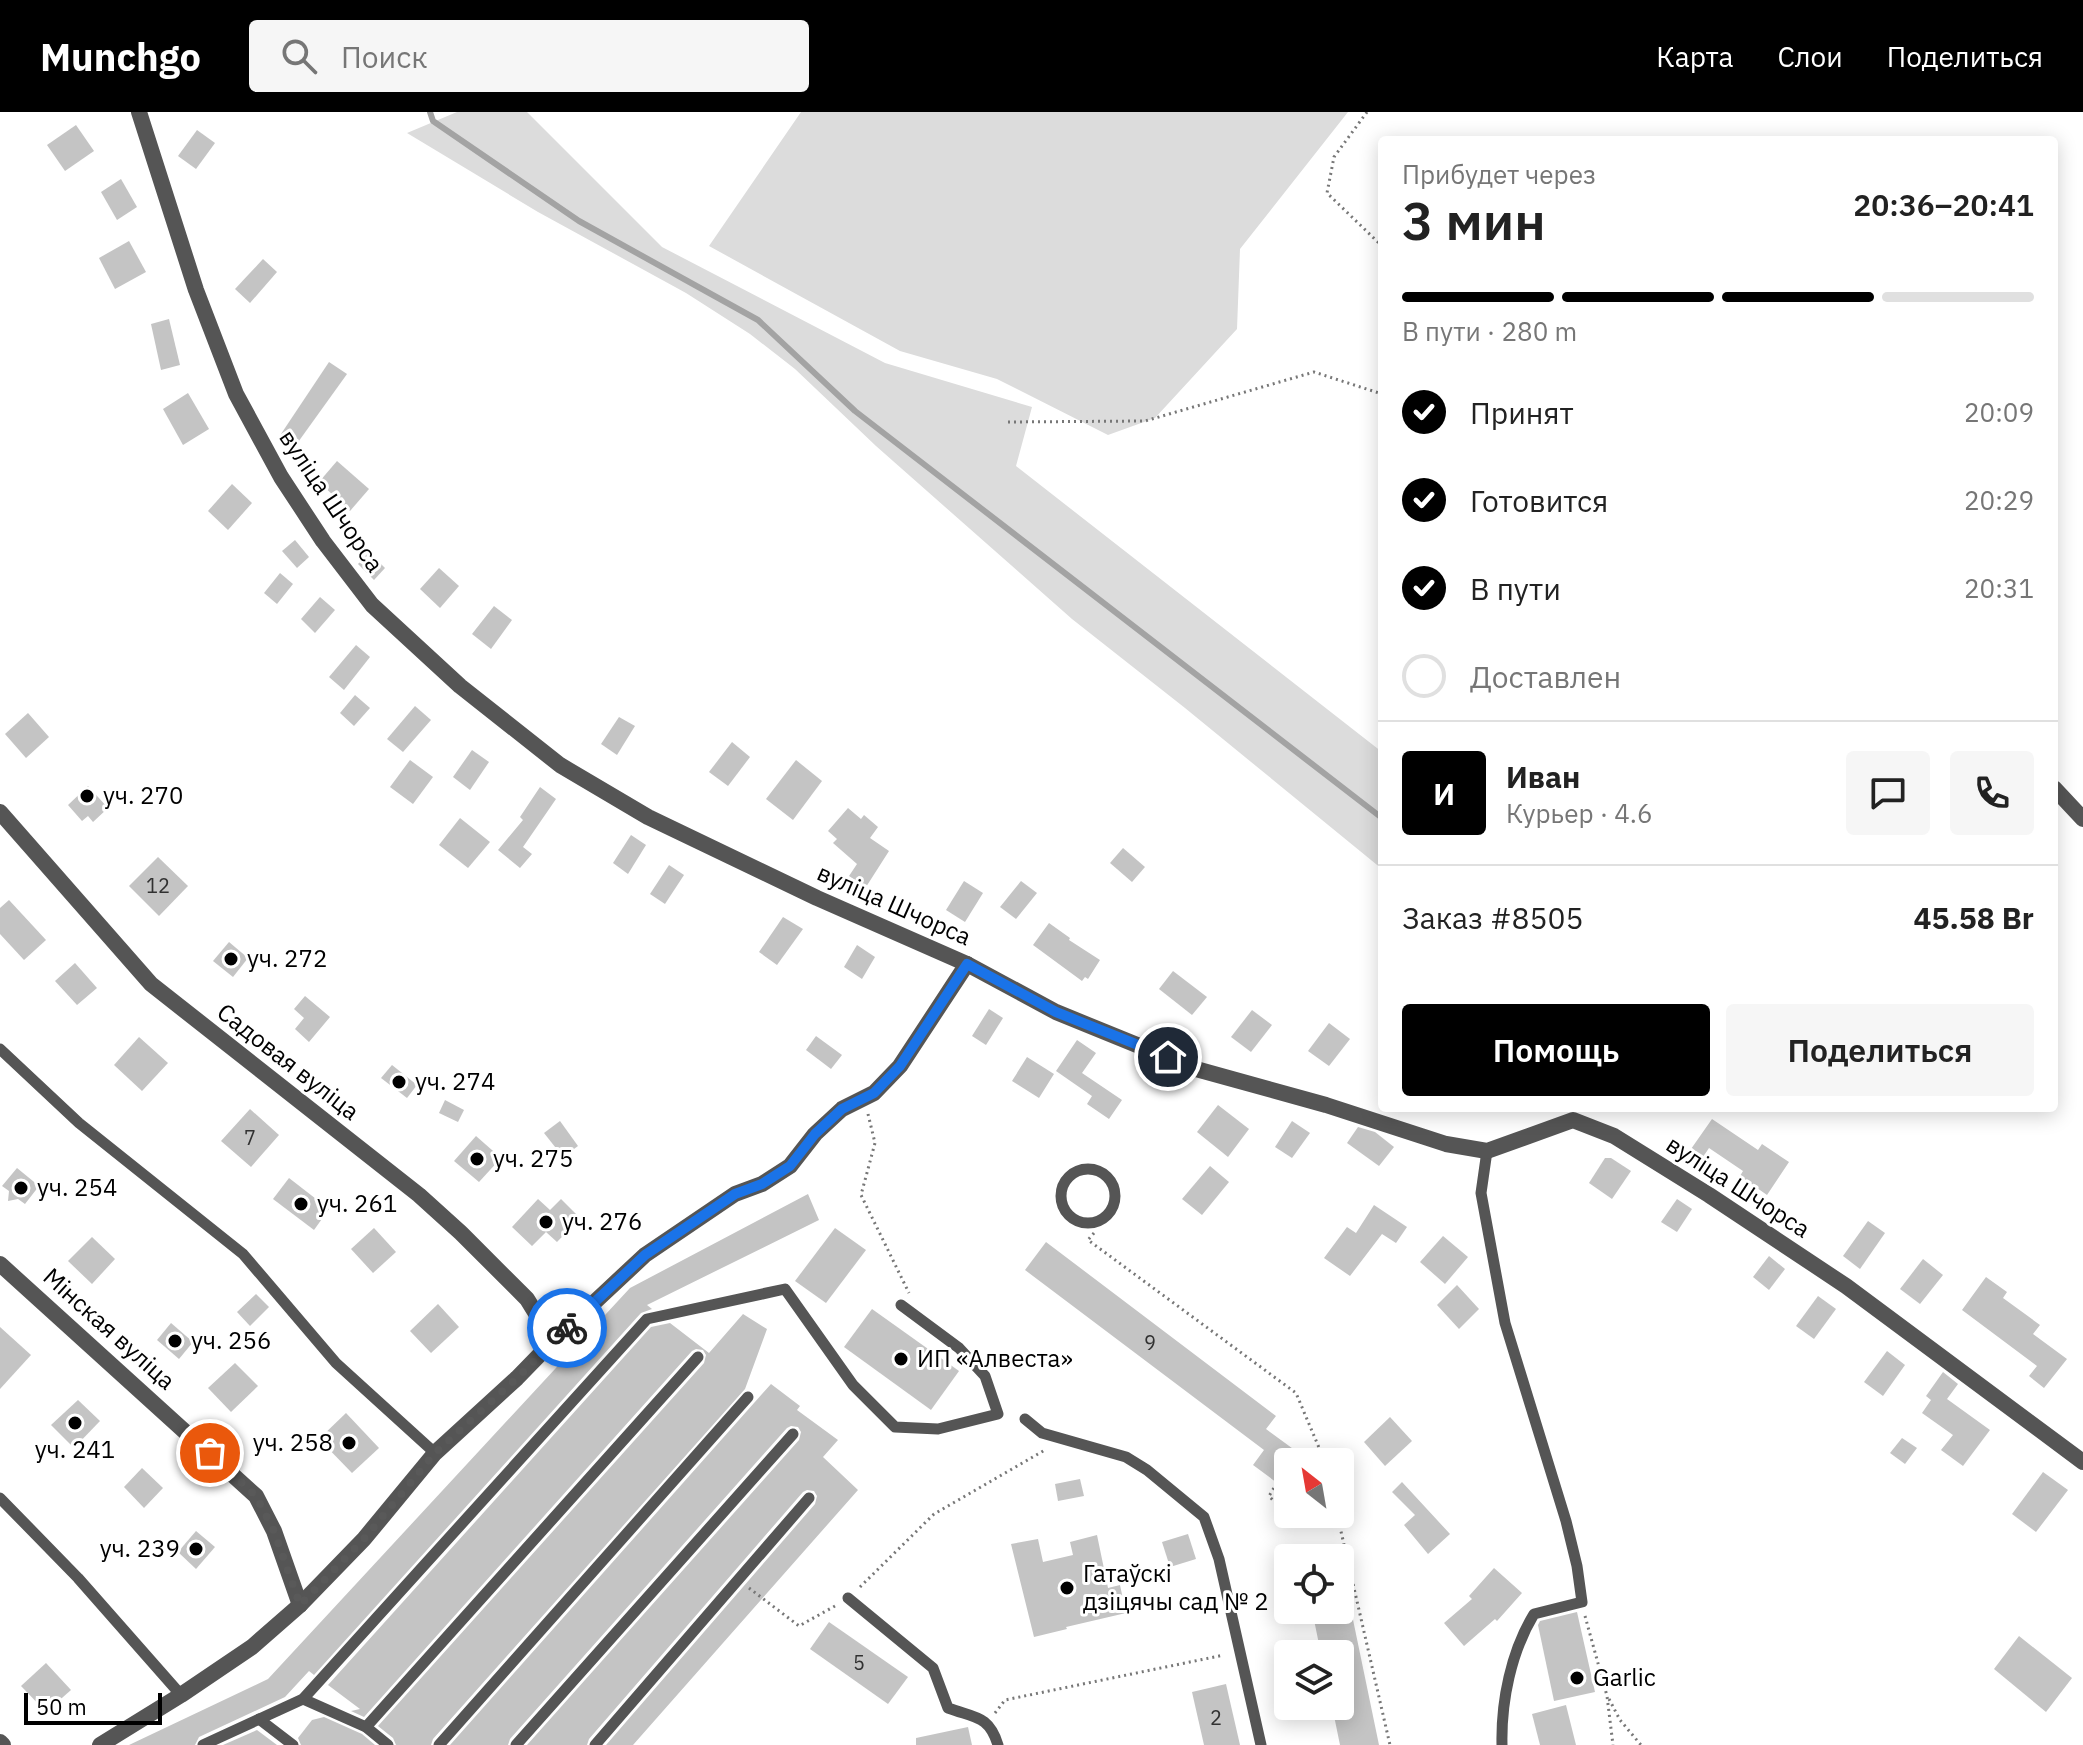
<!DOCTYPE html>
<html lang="ru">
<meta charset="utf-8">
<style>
body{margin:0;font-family:"IBM Plex Sans",sans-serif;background:#f6f6f6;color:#222;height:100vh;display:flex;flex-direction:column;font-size:30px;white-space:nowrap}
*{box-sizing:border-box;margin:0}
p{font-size:26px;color:#767676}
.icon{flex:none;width:44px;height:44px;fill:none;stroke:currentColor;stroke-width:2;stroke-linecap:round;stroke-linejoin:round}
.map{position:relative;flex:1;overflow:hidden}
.panel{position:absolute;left:1378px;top:24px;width:680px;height:976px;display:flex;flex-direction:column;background:#fff;border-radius:8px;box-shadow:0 4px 20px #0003}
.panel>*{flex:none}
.needle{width:52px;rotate:329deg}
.buttons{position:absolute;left:1274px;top:1336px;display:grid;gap:16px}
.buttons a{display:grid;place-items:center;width:80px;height:80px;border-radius:8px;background:#fff;box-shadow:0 4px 20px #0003;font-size:40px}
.scale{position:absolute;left:24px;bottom:20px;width:138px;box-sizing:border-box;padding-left:8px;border:4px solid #000;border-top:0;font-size:22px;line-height:28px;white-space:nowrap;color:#000;-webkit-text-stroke:6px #fff;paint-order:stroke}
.pin{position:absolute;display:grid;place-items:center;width:68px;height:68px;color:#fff;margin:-34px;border:4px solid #fff;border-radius:50%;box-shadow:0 2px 8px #0007}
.courier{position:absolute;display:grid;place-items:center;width:80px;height:80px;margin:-40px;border:6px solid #1a73e8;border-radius:50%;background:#fff;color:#222;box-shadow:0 2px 10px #0007}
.head em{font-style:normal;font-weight:600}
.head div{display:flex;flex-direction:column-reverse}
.head{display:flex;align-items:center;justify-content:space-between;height:136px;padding:0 24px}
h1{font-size:52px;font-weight:600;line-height:60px}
.bar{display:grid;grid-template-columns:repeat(4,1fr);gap:12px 8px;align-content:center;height:96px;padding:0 24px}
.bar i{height:10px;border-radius:6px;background:#e0e0e0}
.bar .current{background:#000}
.bar p{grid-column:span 4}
.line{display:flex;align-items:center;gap:20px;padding:0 24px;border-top:2px solid #e0e0e0}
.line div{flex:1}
.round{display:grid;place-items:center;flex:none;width:84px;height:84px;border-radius:8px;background:#f6f6f6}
ol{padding:0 24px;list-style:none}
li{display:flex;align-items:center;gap:24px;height:88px}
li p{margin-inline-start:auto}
li .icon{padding:8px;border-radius:50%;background:#000;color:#fff;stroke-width:4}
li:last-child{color:#767676}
li i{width:44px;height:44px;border:4px solid #e0e0e0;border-radius:50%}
.primary-button{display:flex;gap:16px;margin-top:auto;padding:16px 24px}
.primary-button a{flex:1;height:92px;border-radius:8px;background:#000;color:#fff;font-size:32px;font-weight:600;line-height:92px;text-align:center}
.primary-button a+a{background:#f6f6f6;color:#222}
header{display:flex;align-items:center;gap:48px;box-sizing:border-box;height:112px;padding:0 40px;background:#000;color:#fff}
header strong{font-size:38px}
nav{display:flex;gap:44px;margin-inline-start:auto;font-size:28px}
.search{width:560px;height:72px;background:#f6f6f6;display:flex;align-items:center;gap:20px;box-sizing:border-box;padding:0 28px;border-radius:8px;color:#767676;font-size:30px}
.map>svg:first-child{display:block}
.green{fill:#dcdcdc}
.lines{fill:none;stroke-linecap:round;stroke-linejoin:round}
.stream{stroke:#a3a3a3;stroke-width:6}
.building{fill:#c4c4c4}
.path{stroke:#777;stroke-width:3;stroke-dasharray:2 4;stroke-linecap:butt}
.lane{stroke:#555;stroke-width:11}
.street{stroke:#555;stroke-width:16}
.done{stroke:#595959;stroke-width:8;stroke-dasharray:0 14.4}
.route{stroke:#1a73e8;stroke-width:10}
.poi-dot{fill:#000;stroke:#fff;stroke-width:3}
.labels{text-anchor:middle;stroke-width:6;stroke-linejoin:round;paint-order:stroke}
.number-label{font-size:20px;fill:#313131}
.street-label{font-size:24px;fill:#000;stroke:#fff}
.poi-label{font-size:24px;fill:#000;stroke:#fff;text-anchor:start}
</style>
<header>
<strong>Munchgo</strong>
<div class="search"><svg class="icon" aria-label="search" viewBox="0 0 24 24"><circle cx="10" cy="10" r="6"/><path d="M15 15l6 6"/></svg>Поиск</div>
<nav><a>Карта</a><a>Слои</a><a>Поделиться</a></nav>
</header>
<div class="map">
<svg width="2083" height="1633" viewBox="0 0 2083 1633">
<rect width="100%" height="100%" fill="#fff"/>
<g class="green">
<polygon points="457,0 527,0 662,135 885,251 1032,295 1016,354 1382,640 1382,757 1185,596 1072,507 876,334 795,257 750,222 686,181 538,100 407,21"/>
<polygon points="801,0 1348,0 1240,137 1237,217 1155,306 1108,323 997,267 900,239 709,134"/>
</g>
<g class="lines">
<polyline class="stream" points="430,0 433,9 579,109 758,208 855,299 1382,706"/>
</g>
<g class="building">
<polygon points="76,13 94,39 65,59 47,33"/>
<polygon points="197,18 215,31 196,57 178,44"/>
<polygon points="121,67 137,95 117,108 101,80"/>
<polygon points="129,129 146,160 115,177 99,146"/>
<polygon points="263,147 277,160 250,191 235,177"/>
<polygon points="169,207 180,253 161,258 151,212"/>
<polygon points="329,250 347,262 296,333 281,322"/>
<polygon points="188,281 209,317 183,333 163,297"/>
<polygon points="337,349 369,377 350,399 319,370"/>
<polygon points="232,372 252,391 228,418 208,399"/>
<polygon points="295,428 309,445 297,456 282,439"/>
<polygon points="369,440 385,456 374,468 358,452"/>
<polygon points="439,456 459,474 440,496 420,477"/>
<polygon points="280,461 293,472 277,492 264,481"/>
<polygon points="320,485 335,498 315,521 301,507"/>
<polygon points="494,494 512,508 491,537 472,522"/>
<polygon points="356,533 370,545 344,578 329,565"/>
<polygon points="355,583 370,596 354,614 340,601"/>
<polygon points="415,594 431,608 403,640 387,627"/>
<polygon points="28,601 49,625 26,646 5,622"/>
<polygon points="619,605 635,614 617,643 601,632"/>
<polygon points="732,630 750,645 728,674 709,660"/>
<polygon points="472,638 489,650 470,678 453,665"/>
<polygon points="410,648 433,665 413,692 390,675"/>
<polygon points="796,648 822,669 793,708 766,687"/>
<polygon points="88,674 108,696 93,710 88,704 82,709 68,693"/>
<polygon points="540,675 556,687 523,735 532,742 520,756 498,738 523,708 520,705"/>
<polygon points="848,696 861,707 864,703 878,715 870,726 889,739 866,775 849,764 857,752 833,731 837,727 828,719"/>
<polygon points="460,706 490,730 468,756 439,733"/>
<polygon points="631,723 646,733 628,762 613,751"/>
<polygon points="1123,736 1145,755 1132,770 1110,751"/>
<polygon points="158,745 188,774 159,804 129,774"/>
<polygon points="669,753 684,763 665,792 650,782"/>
<polygon points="964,769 983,781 965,810 946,798"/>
<polygon points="1021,769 1037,781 1016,807 1000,795"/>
<polygon points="9,788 46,828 24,848 0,822 0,796"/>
<polygon points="783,805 803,817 777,853 759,840"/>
<polygon points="1049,811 1070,826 1069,828 1100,848 1088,867 1085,865 1082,869 1033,833"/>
<polygon points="229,830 248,846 233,865 213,849"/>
<polygon points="857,833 875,845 862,867 844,855"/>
<polygon points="75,851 97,876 77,893 55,869"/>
<polygon points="1173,859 1207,885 1192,903 1159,877"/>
<polygon points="305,884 330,905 309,930 295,917 304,906 294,897"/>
<polygon points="989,897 1003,906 986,933 972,924"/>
<polygon points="1252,898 1272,913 1251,940 1231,925"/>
<polygon points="1329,911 1350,927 1329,954 1308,939"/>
<polygon points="816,924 842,943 831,957 806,938"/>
<polygon points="139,925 168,951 142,979 114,953"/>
<polygon points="1077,928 1096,941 1082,961 1122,988 1109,1007 1087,992 1092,984 1056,959"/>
<polygon points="1027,945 1054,962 1039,986 1012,969"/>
<polygon points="392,953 417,973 407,986 381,966"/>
<polygon points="445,988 464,998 458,1010 439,1001"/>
<polygon points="1218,993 1249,1017 1228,1045 1197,1020"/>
<polygon points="250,997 279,1023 251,1055 221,1029"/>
<polygon points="1712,1007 1758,1038 1762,1032 1789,1050 1767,1083 1740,1064 1743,1059 1709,1036 1703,1045 1691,1037"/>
<polygon points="560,1009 578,1034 563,1045 544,1021"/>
<polygon points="1292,1009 1310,1021 1292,1046 1275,1035"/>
<polygon points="1358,1015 1375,1020 1394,1035 1379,1054 1347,1031"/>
<polygon points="476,1024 501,1046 479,1070 454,1049"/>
<polygon points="1605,1046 1611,1046 1631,1059 1612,1087 1589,1071"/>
<polygon points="1210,1054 1229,1070 1202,1103 1182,1087"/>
<polygon points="17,1056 39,1074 25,1092 18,1087 8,1089 9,1079 2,1074"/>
<polygon points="289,1066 329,1097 314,1118 273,1087"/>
<polygon points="808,1082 819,1108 647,1193 652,1197 641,1201 314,1563 309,1559 285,1585 199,1625 195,1633 129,1633 268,1567 630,1176"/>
<polygon points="538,1087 550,1098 561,1087 580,1106 557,1130 546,1120 532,1134 512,1115"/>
<polygon points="1677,1087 1692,1097 1677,1120 1661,1110"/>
<polygon points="1374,1093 1407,1115 1396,1131 1382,1122 1350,1164 1324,1146 1347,1115 1356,1121"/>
<polygon points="1868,1109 1885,1121 1860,1157 1843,1144"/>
<polygon points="374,1116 396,1140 373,1161 351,1137"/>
<polygon points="835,1116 866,1138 826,1191 795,1169"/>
<polygon points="1443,1124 1468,1145 1445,1172 1420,1150"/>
<polygon points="92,1125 115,1147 92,1172 68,1149"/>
<polygon points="1046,1130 1276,1304 1266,1317 1311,1350 1288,1350 1288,1379 1253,1353 1264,1338 1025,1158"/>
<polygon points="1769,1144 1785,1157 1769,1178 1753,1165"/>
<polygon points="1923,1147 1943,1163 1920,1192 1900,1177"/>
<polygon points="1986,1165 2007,1180 2003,1186 2040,1213 2033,1222 2067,1247 2044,1276 2029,1264 2037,1254 1962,1198"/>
<polygon points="1457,1173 1479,1197 1459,1217 1437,1193"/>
<polygon points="256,1182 269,1195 250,1214 237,1200"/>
<polygon points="1818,1184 1836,1197 1814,1227 1796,1214"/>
<polygon points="438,1192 459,1215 431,1241 410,1219"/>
<polygon points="872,1197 959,1259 931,1298 844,1235"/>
<polygon points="743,1202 767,1217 745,1277 433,1627 431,1633 396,1633 393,1626 378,1614 704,1251 706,1243 703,1238 696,1237 692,1239 364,1605 351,1599 360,1597 328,1573 651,1215 670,1211 709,1241"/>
<polygon points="171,1211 193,1230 179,1247 157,1228"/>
<polygon points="0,1215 31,1243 0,1277"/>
<polygon points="1887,1239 1905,1253 1883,1284 1864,1270"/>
<polygon points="235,1251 258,1274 231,1300 208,1276"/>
<polygon points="1943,1260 1958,1272 1947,1287 1990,1318 1963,1354 1941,1338 1953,1323 1922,1301 1931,1288 1926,1284"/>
<polygon points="771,1272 800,1294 797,1298 838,1328 823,1345 858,1378 633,1633 606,1633 815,1392 817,1384 814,1379 807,1378 803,1380 589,1627 587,1633 527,1633 799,1328 801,1320 798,1315 791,1314 787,1316 510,1627 508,1633 450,1633"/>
<polygon points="78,1288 100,1309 74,1336 51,1313"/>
<polygon points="346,1301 379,1336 352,1361 319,1327"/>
<polygon points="1390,1305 1412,1329 1385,1354 1364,1330"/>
<polygon points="1902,1326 1917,1336 1905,1352 1890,1341"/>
<polygon points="142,1356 163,1376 144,1396 124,1375"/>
<polygon points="2043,1360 2068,1378 2036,1420 2012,1402"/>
<polygon points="1080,1367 1084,1384 1058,1389 1055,1372"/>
<polygon points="1402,1370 1450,1422 1428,1442 1404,1413 1415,1403 1392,1380"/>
<polygon points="196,1419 215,1435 196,1457 178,1440"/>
<polygon points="1188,1422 1196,1447 1170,1455 1162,1430"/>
<polygon points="1097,1423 1108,1476 1120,1473 1126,1501 1066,1515 1067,1517 1034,1525 1011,1432 1038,1427 1043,1450 1073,1443 1070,1430"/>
<polygon points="1494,1456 1522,1481 1497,1509 1495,1507 1464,1534 1444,1511 1472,1487 1469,1484"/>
<polygon points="1312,1498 1351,1498 1379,1633 1340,1633 1332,1594 1340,1594 1340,1542 1321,1542"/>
<polygon points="1577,1500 1595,1580 1554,1589 1538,1513 1540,1509"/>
<polygon points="829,1510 908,1565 888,1592 810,1537"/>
<polygon points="2019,1524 2072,1566 2046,1600 1994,1557"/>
<polygon points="46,1551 71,1578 46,1600 21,1574"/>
<polygon points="1226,1572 1240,1633 1204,1633 1192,1580"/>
<polygon points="1566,1593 1576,1633 1540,1633 1532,1602"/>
<polygon points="324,1605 362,1622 375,1633 301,1633 298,1626 312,1608"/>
<polygon points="968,1615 972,1633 916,1633 916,1626"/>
<polygon points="257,1618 277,1633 223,1633"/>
</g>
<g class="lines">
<g class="path">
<polyline points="1367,0 1334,45 1327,81 1382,134"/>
<polyline points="1008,310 1145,309 1314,260 1382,282"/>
<polyline points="868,1002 875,1031 861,1083 909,1181"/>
<polyline points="1094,1121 1088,1128 1296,1281 1320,1338 1324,1350"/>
<polyline points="1277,1371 1269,1384 1284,1400 1288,1401"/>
<polyline points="1296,1402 1317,1405 1340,1414 1347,1411"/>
<polyline points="1337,1402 1390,1633"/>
<polyline points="860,1475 934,1402 1045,1338"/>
<polyline points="749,1476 799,1514 835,1494"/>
<polyline points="1585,1504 1607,1584 1613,1633"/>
<polyline points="1609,1587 1620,1608 1641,1633"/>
<polyline points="995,1601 1005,1588 1224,1543"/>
</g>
<g class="lane">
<polyline points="0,937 79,1011 243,1142 336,1251 435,1341"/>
<path d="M1487,1039L1481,1081L1505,1211L1566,1409L1577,1454L1582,1490L1534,1502C1511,1540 1501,1589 1502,1633"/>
<circle cx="1088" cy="1084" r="27"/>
<polyline points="1025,1307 1042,1321 1126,1345 1147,1358 1204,1405 1219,1447 1261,1633"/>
<polyline points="0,1386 78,1466 181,1583"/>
<path d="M848,1486L933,1556L948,1596C975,1606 989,1603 998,1633"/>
<polyline points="303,1587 366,1615 388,1633"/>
<polyline points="259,1607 293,1633"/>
<polyline points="366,1615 698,1245"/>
<polyline points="203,1633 303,1587 647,1207 785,1177 853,1273 895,1315 938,1317 998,1302 985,1264 959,1236 901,1193"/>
<polyline points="439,1633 748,1285"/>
<polyline points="516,1633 793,1322"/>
<polyline points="595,1633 809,1386"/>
</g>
<g class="street">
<polyline points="139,0 196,178 236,282 281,365 323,429 372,493 460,574 560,653 648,705 817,786 967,852 1056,900 1196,957 1326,993 1446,1032 1487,1039 1573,1008 1614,1024 1709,1083 1846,1174 2083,1350"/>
<polyline points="2054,676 2083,707"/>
<polyline points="0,700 151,872 419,1083 461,1121 527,1187 553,1229"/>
<polyline points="0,1152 256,1384 274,1419 300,1493"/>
<polyline points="0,1630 3,1633"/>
<polyline points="100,1633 181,1583 252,1535 300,1493 364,1427 435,1341 517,1266 553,1229 645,1143 735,1082 762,1072 790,1054 815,1022 842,997 874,981 900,954 967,852"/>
</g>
</g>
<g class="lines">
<polyline class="done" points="210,1341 256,1384 274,1419 300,1493 364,1427 435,1341 517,1266 567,1216"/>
<polyline class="route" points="567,1216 645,1143 735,1082 762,1072 790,1054 815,1022 842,997 874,981 900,954 967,852 1056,900 1168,945"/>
</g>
<g class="poi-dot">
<circle cx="87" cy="684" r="8"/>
<circle cx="231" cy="847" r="8"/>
<circle cx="399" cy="970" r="8"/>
<circle cx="477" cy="1047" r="8"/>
<circle cx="21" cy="1076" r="8"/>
<circle cx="301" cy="1092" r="8"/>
<circle cx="546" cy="1110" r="8"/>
<circle cx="175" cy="1229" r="8"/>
<circle cx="901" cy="1247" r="8"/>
<circle cx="75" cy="1311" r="8"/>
<circle cx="349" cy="1331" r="8"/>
<circle cx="196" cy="1437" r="8"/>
<circle cx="1067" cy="1476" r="8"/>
<circle cx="1577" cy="1566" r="8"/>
</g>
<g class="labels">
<g class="number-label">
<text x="158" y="781">12</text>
<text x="250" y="1033">7</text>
<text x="1150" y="1238">9</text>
<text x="859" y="1558">5</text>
<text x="1216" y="1613">2</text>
</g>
<g class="street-label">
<text transform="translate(331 389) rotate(56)" y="8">вуліца Шчорса</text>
<text transform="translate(894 793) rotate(24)" y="8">вуліца Шчорса</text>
<text transform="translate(288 950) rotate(38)" y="8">Садовая вуліца</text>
<text transform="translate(1738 1075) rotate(33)" y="8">вуліца Шчорса</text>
<text transform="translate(109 1217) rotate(42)" y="8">Мінская вуліца</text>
</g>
<g class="poi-label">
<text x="103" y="692">уч. 270</text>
<text x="247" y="855">уч. 272</text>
<text x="415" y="978">уч. 274</text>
<text x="493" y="1055">уч. 275</text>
<text x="37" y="1084">уч. 254</text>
<text x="317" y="1100">уч. 261</text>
<text x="562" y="1118">уч. 276</text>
<text x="191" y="1237">уч. 256</text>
<text x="917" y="1255">ИП «Алвеста»</text>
<text x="333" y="1339" text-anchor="end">уч. 258</text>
<text x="75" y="1346" text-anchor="middle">уч. 241</text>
<text x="180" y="1445" text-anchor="end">уч. 239</text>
<text x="1083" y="1470">Гатаўскі<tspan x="1083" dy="28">дзіцячы сад № 2</tspan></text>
<text x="1593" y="1574">Garlic</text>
</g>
</g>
</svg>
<div class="buttons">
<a><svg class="needle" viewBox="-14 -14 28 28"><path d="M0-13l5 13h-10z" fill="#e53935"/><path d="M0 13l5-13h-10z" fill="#767676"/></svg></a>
<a><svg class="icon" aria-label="locate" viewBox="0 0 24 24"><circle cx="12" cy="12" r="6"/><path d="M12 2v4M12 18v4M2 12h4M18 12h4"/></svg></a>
<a><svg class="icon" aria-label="layers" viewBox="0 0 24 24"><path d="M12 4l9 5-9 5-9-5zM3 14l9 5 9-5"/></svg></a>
</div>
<div class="scale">50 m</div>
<div class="pin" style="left:210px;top:1341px;background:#ea580c"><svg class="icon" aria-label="bag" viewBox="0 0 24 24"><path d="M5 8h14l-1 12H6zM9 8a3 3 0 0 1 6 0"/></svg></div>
<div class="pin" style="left:1168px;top:945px;background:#1f2937"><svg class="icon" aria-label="home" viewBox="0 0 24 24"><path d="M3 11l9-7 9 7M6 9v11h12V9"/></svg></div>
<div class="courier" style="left:567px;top:1216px"><svg class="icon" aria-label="bike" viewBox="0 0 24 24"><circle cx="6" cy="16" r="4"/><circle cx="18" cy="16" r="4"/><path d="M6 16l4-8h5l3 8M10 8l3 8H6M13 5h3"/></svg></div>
<section class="panel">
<div class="head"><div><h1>3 мин</h1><p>Прибудет через</p></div><em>20:36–20:41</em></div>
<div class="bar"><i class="current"></i><i class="current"></i><i class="current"></i><i></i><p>В пути · 280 m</p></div>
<ol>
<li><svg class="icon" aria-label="check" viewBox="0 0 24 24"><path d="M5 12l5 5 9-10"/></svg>Принят<p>20:09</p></li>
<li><svg class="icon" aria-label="check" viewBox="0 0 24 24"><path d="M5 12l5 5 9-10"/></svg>Готовится<p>20:29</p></li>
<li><svg class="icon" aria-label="check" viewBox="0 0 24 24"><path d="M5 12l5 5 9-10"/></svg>В пути<p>20:31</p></li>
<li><i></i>Доставлен</li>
</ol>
<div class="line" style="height:144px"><b class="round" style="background:#000;color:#fff">И</b><div><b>Иван</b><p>Курьер · 4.6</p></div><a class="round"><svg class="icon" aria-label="chat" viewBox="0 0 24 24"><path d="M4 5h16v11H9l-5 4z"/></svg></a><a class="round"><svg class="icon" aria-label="phone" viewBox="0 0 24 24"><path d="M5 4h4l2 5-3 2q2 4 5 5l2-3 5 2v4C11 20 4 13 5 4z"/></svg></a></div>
<div class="line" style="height:104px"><div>Заказ #8505</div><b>45.58 Br</b></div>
<div class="primary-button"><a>Помощь</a><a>Поделиться</a></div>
</section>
</div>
